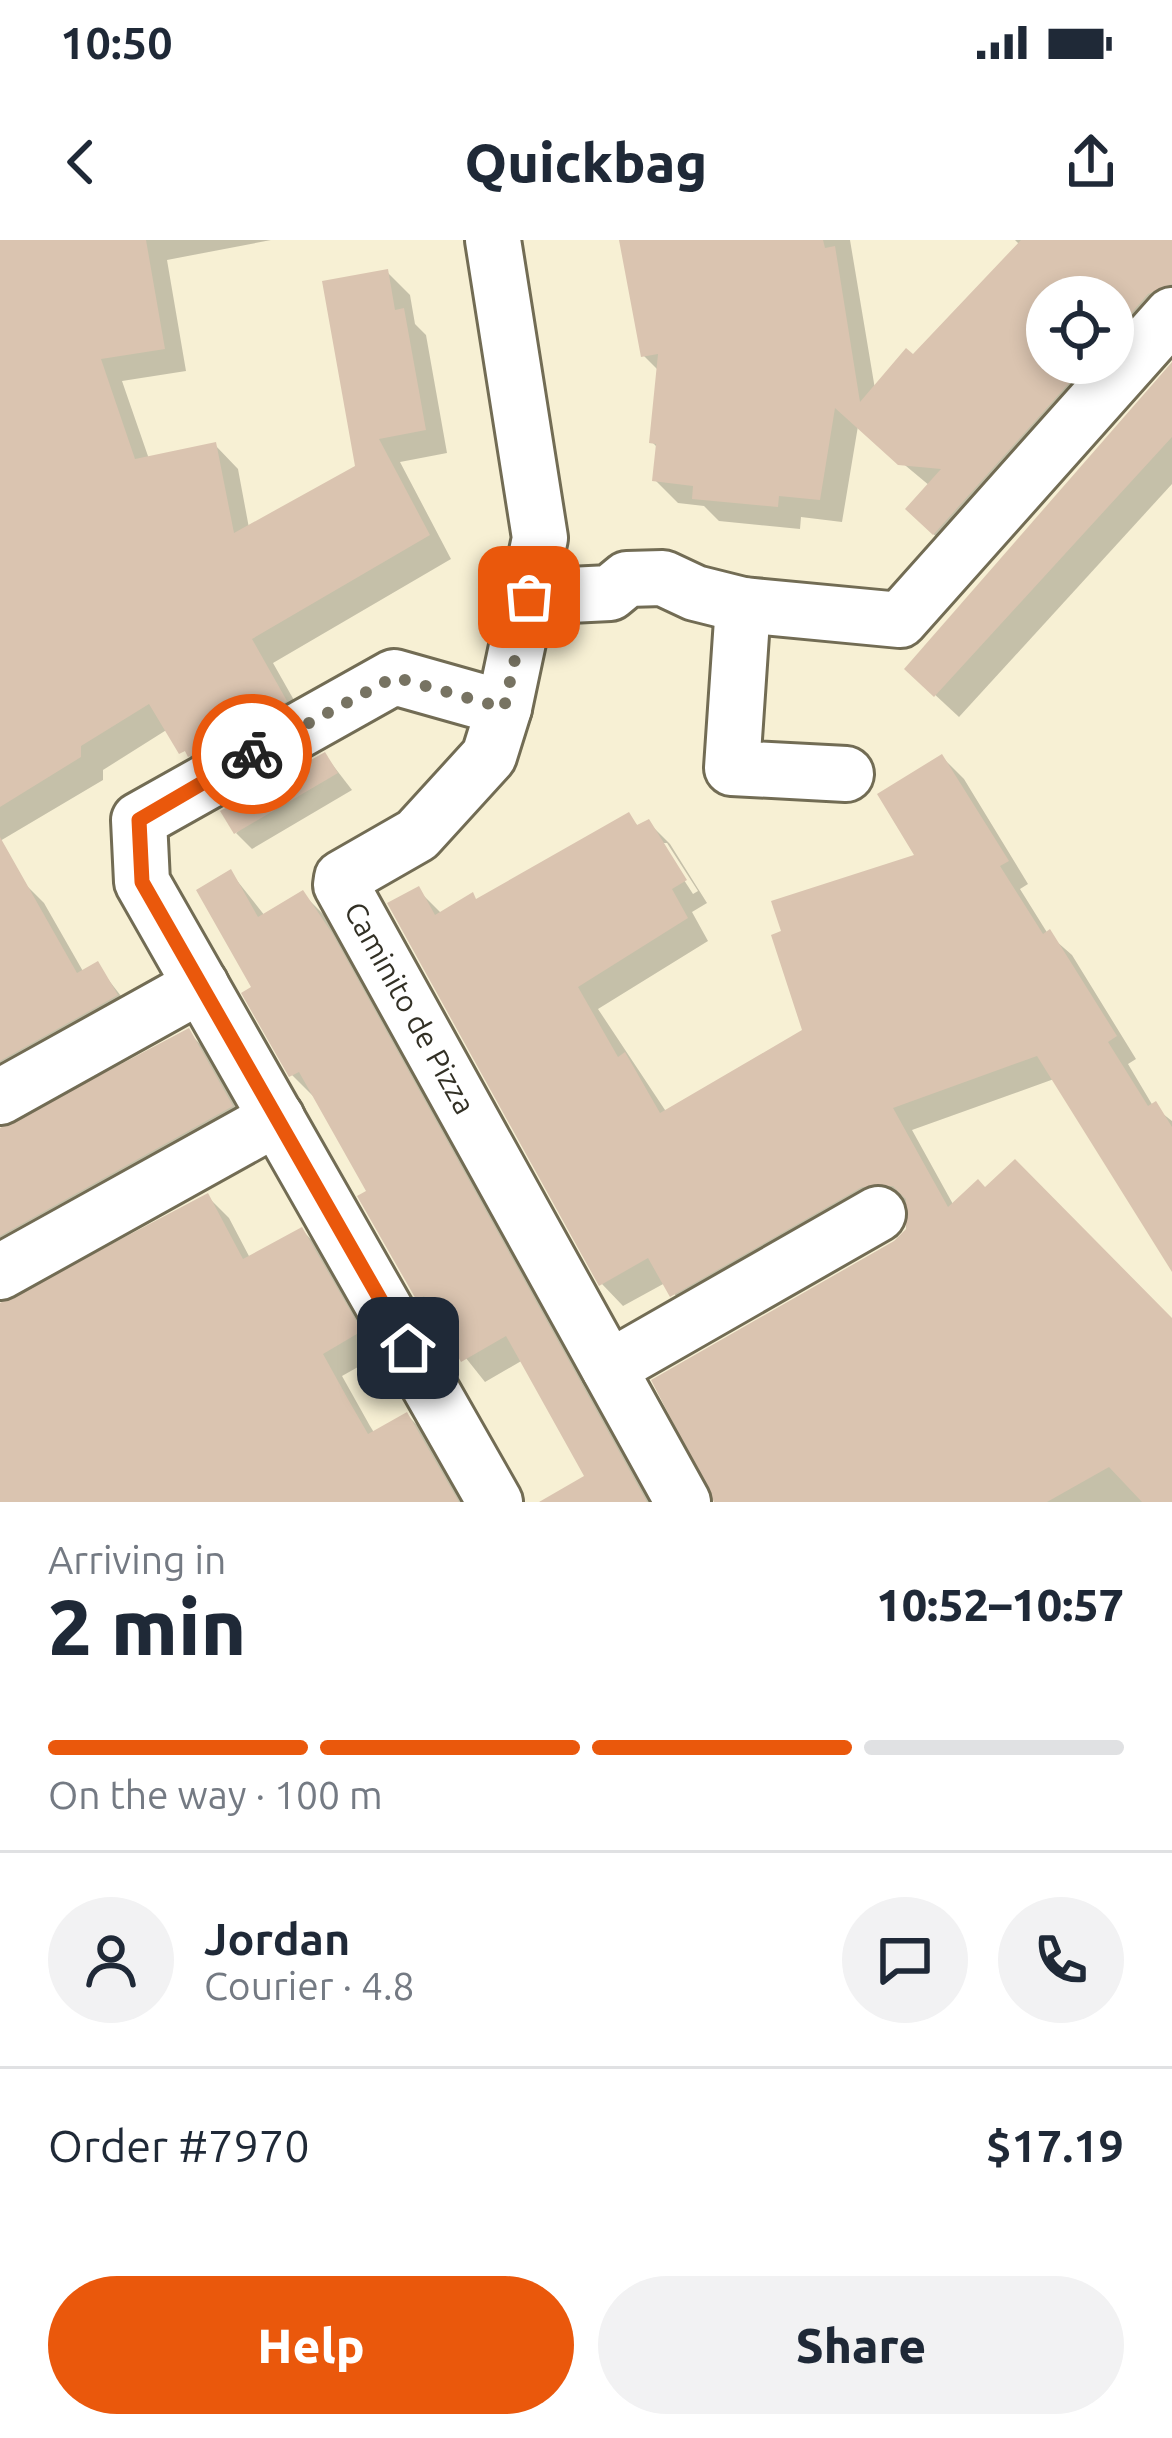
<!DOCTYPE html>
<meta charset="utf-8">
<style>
body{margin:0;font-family:Ubuntu,sans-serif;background:#f2f2f3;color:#1f2937;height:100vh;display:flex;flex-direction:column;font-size:45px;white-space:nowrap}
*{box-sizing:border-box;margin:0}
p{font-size:39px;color:#747a83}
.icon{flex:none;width:66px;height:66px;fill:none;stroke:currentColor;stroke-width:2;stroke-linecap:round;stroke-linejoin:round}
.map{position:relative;height:1262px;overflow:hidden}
.side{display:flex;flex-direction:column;background:#fff;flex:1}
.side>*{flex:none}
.fabs{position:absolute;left:1026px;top:36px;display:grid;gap:24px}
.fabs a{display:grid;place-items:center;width:108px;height:108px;border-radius:50%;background:#fff;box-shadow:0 6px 18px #0003;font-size:60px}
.pin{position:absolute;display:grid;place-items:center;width:102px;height:102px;color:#fff;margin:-51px;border-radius:24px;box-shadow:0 6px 18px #0006}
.courier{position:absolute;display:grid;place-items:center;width:120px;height:120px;margin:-60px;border:9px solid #ea580c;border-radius:50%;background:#fff;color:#222;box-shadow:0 3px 15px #0007}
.headline em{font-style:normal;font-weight:800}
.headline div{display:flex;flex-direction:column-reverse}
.headline{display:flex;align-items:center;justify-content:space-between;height:204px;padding:0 48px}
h1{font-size:78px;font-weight:800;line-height:90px}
.bar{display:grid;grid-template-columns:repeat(4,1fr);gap:18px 12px;align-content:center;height:144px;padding:0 48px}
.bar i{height:15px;border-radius:9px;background:#e0e1e3}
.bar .active{background:#ea580c}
.bar p{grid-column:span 4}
.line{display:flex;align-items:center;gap:30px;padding:0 48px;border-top:3px solid #e0e1e3}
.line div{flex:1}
.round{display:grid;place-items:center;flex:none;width:126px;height:126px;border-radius:63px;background:#f2f2f3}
.primary-button{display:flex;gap:24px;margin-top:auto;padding:24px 48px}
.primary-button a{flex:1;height:138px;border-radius:72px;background:#ea580c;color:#fff;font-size:48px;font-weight:800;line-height:138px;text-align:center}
.primary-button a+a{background:#f2f2f3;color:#1f2937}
.status{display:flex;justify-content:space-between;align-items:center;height:84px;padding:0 60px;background:#fff;direction:ltr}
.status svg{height:33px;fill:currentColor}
header{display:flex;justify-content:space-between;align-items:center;height:156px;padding:0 48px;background:#fff;font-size:54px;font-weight:800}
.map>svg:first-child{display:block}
.shadow{fill:#0003;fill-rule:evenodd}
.building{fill:#dac4b0}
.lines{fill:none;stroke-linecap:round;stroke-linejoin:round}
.minor-casing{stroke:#726c54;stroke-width:60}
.minor{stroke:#fff;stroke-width:54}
.done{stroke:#777362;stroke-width:12;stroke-dasharray:0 21.6}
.route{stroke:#ea580c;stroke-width:15}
.labels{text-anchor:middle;stroke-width:12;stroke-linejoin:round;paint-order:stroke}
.street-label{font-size:30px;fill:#323025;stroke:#f7f0d4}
</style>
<div class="status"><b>10:50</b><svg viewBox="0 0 49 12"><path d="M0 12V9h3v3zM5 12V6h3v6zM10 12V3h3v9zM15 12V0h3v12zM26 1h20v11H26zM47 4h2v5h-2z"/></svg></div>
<header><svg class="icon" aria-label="back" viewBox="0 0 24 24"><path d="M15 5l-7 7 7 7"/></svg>Quickbag<svg class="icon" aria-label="share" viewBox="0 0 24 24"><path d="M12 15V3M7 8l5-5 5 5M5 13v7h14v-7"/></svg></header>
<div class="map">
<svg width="1172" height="1262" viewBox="0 0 1172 1262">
<rect width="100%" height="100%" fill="#f7f0d4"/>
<g class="shadow">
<polygon points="0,0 271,0 167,20 186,131 122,141 149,219 215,205 238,229 249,288 358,228 387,32 410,55 415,84 426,95 447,213 400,222 451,319 273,423 308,485 205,536 168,489 103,530 103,540 0,601"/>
<path d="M622,0H850L875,149L913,118L1020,5L1015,0H1172V76L958,316L931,292L930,246L858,186L842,282L801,277L800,289L719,281L704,266L678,263L655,240L659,209L652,202L659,131L643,115ZM1047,57H1113V123H1047Z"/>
<polygon points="1172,127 1172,244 959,477 931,451"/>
<polygon points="325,515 352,550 252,609 236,593"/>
<path d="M942,517L964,539L1028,644L1020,649L1048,694L1072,715L1136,819L1128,824L1153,866L1172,881V1026L1054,839L912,890L954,966L1172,1082V1262H714V1247L909,990V967H885L694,1077L665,1043L623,1066L602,1044L418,650L442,674L478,661L628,576L639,587L648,582L670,604L707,663L692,672L708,701L598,769L667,873L806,792L919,616ZM660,603H667L698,651L693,654Z"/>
<polygon points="231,633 265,676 303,654 325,676 654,1262 545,1262 588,1237 523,1120 485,1142 419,1059 370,953 314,857 292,835 255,748"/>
<polygon points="22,641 44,663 84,733 97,725 138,778 0,861 0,653"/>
<polygon points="188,792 210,814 253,889 0,1036 0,891"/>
<polygon points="207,956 229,978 250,1018 302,990 323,1012 381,1114 342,1136 370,1186 375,1194 407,1175 429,1197 466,1262 0,1262 0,1066"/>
</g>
<g class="building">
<polygon points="0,0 146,0 165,109 101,119 135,219 216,202 234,293 355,226 322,41 388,29 395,70 404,68 426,190 379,199 430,295 252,399 287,461 188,517 185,511 179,514 149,464 81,506 81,517 0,567"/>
<polygon points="619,0 823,0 825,8 835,6 860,162 906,108 913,114 1021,0 1172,0 1172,44 1148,54 1113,94 1113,57 1047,57 1047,123 1087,123 933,295 905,269 941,229 898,225 835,168 820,260 779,256 778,267 692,259 693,246 652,241 656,204 649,203 658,114 641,117"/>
<polygon points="1172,122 1172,197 934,457 904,429"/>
<polygon points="325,512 338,533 234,594 220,571"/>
<polygon points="942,514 1009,621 1000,626 1043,694 1050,689 1117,796 1108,802 1148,866 1156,861 1172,887 1172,1032 1037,816 893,868 948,967 978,939 985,947 1015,919 1172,1078 1172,1262 1142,1262 1109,1227 1047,1262 714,1262 651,1140 894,1001 906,989 906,959 893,946 862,947 670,1057 648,1018 599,1046 387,663 419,646 435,675 473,652 476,659 629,572 637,585 649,579 687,640 672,649 688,678 578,747 618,817 625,812 660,873 802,790 771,695 781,691 771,661 914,615 877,554"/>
<polygon points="0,597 77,733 98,721 118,755 0,821"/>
<polygon points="231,629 258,677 303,650 332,693 647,1262 539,1262 584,1236 506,1096 461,1122 424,1056 417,1061 357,956 366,951 299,832 289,837 241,753 251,747 196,650"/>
<polygon points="189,788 233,866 0,996 0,888"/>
<polygon points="208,953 243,1019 302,987 362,1091 323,1114 349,1161 368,1194 407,1172 459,1262 0,1262 0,1063"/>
</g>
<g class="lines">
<g class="minor-casing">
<g id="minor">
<path id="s1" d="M493,0L540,298L504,468L489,516L417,595L342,638L341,645L683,1262"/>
<polyline points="529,357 610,353 627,339 663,338 695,353 743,365 900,380 1172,75"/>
<polyline points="743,365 732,528 846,534"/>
<polyline points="0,857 201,745"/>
<polyline points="0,1032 277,878"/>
<polyline points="609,1128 878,974"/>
<polyline points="495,1262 142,642 139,580 394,437 504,468"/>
</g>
</g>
<use href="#minor" class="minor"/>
</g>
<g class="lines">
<polyline class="done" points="252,514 394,437 504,468 529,357"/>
<polyline class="route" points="252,514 139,580 142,642 408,1108"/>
</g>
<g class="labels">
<g class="street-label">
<text dy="10" stroke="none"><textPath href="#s1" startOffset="867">Caminito de Pizza</textPath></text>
</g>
</g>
</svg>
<div class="fabs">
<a><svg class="icon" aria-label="locate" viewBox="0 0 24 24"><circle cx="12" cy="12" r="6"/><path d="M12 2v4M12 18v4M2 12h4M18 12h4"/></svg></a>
</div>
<div class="pin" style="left:529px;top:357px;background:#ea580c"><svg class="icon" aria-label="bag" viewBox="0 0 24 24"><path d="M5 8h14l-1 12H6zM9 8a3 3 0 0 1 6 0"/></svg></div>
<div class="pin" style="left:408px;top:1108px;background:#1f2937"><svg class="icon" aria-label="home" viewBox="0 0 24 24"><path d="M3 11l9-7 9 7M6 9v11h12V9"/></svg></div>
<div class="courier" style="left:252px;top:514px"><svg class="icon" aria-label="bike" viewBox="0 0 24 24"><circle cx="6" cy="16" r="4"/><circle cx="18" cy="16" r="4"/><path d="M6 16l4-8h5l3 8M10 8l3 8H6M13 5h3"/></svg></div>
</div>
<section class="side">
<div class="headline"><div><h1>2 min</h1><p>Arriving in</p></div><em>10:52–10:57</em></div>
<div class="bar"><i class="active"></i><i class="active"></i><i class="active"></i><i></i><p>On the way · 100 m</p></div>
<div class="line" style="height:216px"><a class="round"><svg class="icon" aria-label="person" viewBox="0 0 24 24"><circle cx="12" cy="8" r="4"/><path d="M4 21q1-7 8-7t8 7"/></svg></a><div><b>Jordan</b><p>Courier · 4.8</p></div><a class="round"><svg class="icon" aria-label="chat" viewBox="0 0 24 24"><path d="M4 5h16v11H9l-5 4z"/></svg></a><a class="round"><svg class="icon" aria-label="phone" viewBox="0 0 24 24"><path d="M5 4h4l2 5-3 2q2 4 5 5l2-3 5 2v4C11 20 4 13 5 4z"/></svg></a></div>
<div class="line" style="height:156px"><div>Order #7970</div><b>$17.19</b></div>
<div class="primary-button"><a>Help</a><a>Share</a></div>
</section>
